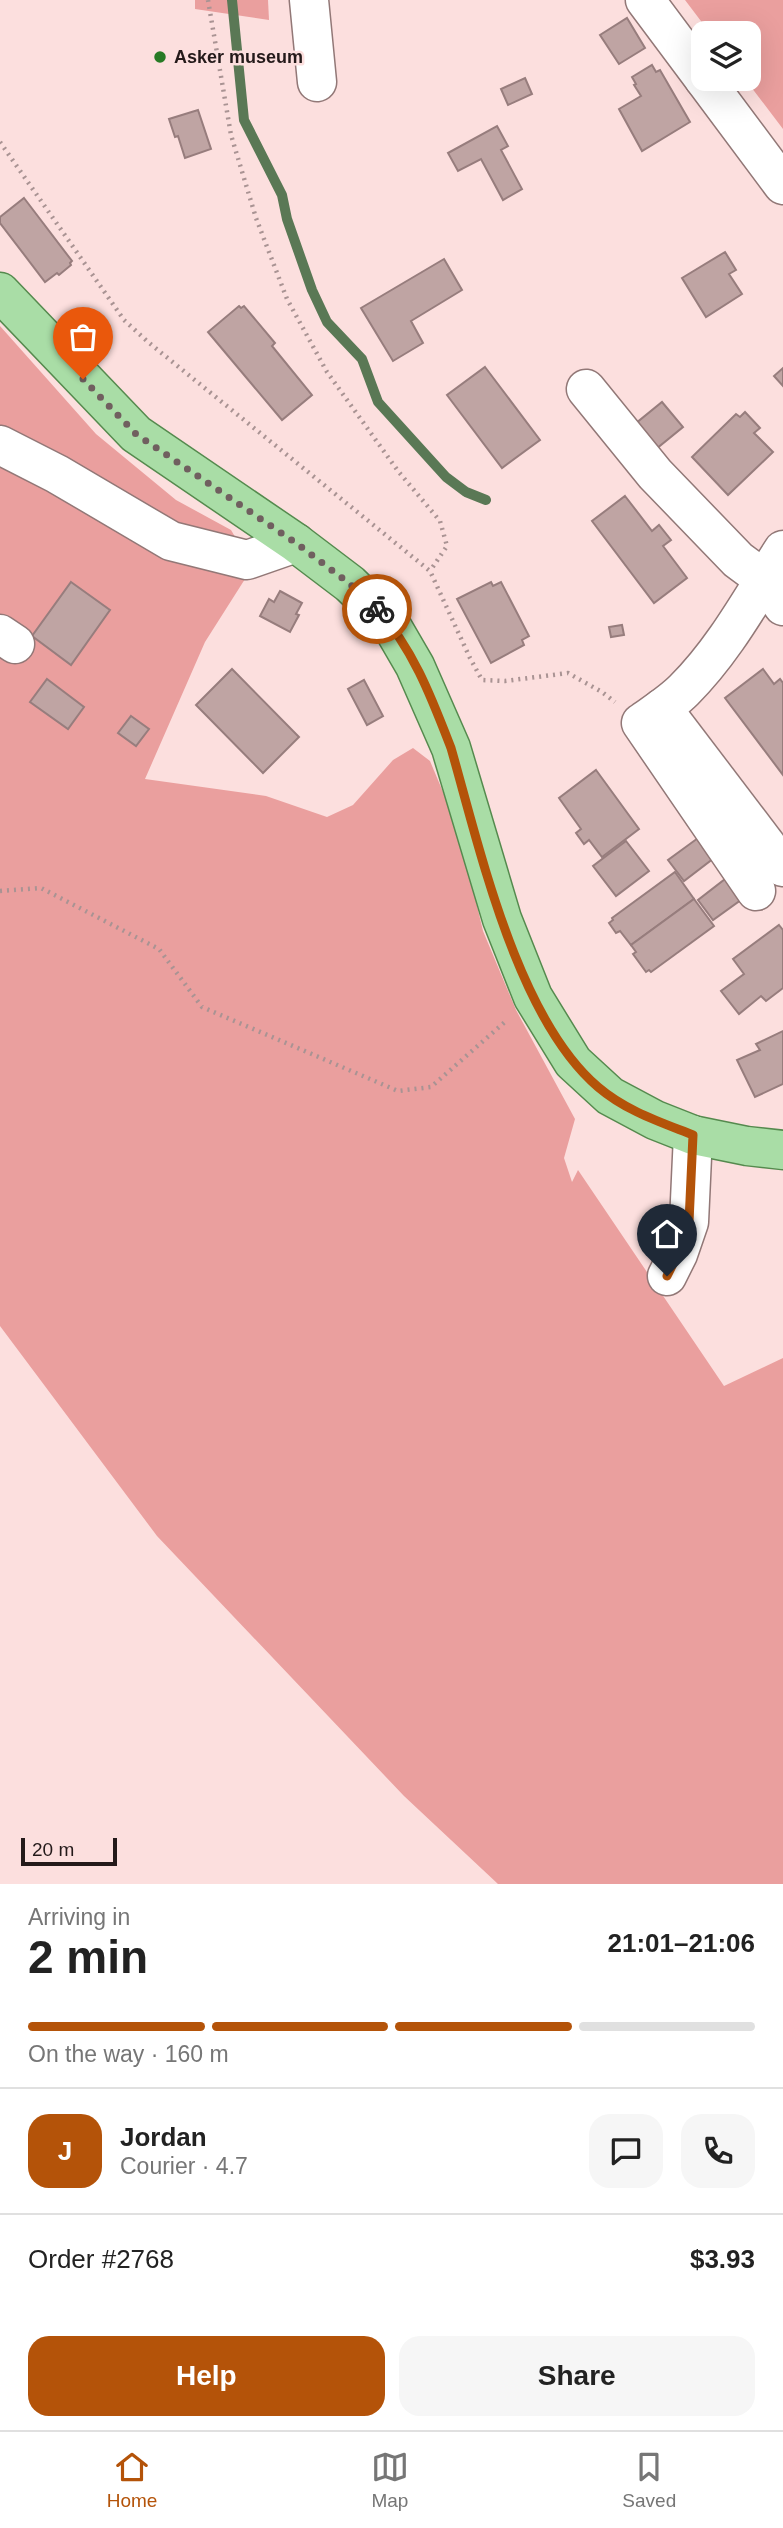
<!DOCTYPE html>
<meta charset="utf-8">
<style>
body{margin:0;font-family:Arial,sans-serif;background:#f6f6f6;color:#222;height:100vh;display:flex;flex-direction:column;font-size:26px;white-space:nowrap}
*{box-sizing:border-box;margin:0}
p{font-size:23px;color:#767676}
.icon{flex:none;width:38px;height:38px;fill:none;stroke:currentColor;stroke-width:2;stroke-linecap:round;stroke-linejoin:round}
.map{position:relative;height:1884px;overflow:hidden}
.details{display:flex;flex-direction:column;background:#fff;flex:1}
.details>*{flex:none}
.tools{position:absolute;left:691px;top:21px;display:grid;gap:14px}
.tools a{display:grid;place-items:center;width:70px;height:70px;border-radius:14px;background:#fff;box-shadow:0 7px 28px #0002;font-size:35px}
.scale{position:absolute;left:21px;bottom:18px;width:96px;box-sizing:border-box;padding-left:7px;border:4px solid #241a1a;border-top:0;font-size:19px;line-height:24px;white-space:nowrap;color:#241a1a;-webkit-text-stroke:5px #fcdfde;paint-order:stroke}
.pin{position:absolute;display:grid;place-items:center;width:60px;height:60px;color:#fff;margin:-72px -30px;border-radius:50% 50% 50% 0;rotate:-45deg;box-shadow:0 0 7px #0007}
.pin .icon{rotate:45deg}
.courier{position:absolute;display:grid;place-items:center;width:70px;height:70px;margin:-35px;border:5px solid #b45309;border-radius:50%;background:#fff;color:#222;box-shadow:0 2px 9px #0007}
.summary em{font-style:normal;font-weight:600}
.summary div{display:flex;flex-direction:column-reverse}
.summary{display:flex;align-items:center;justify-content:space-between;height:119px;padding:0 28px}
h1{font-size:46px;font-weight:600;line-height:52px}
.bar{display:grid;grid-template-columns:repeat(4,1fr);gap:10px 7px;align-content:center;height:84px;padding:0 28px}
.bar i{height:9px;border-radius:5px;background:#e0e0e0}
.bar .on{background:#b45309}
.bar p{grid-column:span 4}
.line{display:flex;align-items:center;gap:18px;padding:0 28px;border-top:2px solid #e0e0e0}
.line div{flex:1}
.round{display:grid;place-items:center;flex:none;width:74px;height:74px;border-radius:21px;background:#f6f6f6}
.cta{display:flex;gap:14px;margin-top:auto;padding:14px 28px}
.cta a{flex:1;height:80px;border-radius:21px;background:#b45309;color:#fff;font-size:28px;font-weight:600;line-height:80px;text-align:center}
.cta a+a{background:#f6f6f6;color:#222}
.menu{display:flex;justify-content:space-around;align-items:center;height:98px;border-top:2px solid #e0e0e0;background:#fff;font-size:19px;color:#767676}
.menu a{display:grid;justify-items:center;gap:4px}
.menu .on{color:#b45309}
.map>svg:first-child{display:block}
.forest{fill:#ea9f9e}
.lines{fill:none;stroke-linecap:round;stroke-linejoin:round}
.stream{stroke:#5a7855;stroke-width:10}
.building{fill:#bfa4a3;stroke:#977d7d;stroke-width:2}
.minor-casing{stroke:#927877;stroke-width:41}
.major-casing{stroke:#558a4e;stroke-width:41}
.path{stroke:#a99393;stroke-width:4.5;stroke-dasharray:2 5;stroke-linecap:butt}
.minor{stroke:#fff;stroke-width:38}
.major{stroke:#a9dda6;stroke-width:38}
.done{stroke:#705f5f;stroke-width:7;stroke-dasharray:0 12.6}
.route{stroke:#b45309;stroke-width:9}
.poi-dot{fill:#277a25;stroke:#fcdfde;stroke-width:2.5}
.labels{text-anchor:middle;stroke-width:5;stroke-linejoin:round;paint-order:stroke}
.poi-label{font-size:18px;font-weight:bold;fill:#241a1a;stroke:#fcdfde;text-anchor:start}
</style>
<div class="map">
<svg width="783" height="1884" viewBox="0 0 783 1884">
<rect width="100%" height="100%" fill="#fcdfde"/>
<g class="forest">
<polygon points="195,0 268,0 269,20 195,9"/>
<polygon points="685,0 783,0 783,129 745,79 749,79 749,33 710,33"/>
<polygon points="0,326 96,434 176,500 231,530 247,557 245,579 205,642 145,779 266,796 327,817 353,805 393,760 413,748 430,761 459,830 483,931 516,1010 575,1119 564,1158 572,1182 578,1170 724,1386 783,1358 783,1884 498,1884 404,1796 157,1536 0,1326"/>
</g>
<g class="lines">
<polyline class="stream" points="232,0 244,120 282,195 287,219 312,290 327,322 362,359 378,402 446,477 466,492 486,500"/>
</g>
<g class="building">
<polygon points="627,18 645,48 619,64 600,35"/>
<polygon points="652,65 656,72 660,70 690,122 642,151 619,109 641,96 634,85 636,84 632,77"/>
<polygon points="525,78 532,94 508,105 501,89"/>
<polygon points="198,110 211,149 185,158 178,136 175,137 169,119"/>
<polygon points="497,126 508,146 501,150 522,189 503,200 481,159 458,171 448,153"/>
<polygon points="24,198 72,261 70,263 71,265 59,275 57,273 45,282 0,223 0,217"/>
<polygon points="725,252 736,270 729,274 742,294 706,317 682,278"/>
<polygon points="444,259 462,290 411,321 423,343 393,361 361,308"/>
<polygon points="239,306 241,308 244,306 275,343 272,346 312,395 282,420 208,332"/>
<polygon points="485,367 540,440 502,468 447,395"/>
<polygon points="783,368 783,386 774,376"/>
<polygon points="662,402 683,427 656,449 635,424"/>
<polygon points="745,412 760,428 754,433 773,452 728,495 692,457 736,414 740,417"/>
<polygon points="625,496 652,531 659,525 671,540 663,546 687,578 654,603 592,521"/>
<polygon points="71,582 110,610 71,665 32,636"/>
<polygon points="491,582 493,586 501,582 529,636 522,640 524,645 491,663 457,599"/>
<polygon points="280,591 302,603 296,614 299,615 290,632 260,616 269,599 274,602"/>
<polygon points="622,625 624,635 611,637 609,627"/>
<polygon points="232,669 299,737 263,773 196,705"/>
<polygon points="763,669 774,684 780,679 783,683 783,775 725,698"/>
<polygon points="47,679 84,707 68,729 30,702"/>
<polygon points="364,680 383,716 367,725 348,689"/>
<polygon points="131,716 149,729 136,746 118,733"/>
<polygon points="596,770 639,829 602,857 589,840 584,844 576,833 581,829 559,798"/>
<polygon points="698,838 714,858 684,881 668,860"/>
<polygon points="626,841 649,871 616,896 593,866"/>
<polygon points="675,872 694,899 631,945 620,931 616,933 609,923 613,920 612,918"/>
<polygon points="729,876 745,897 713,920 698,900"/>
<polygon points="694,899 714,926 651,972 649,970 646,972 633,954 636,952 631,945"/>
<polygon points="779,925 783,930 783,988 766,1001 761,996 739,1014 721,991 744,974 733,959"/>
<polygon points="783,1031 783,1084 755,1097 737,1060 760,1050 756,1044"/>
</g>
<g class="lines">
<g class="minor-casing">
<g id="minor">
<polyline points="309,0 317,82"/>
<polyline points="645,0 704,79"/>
<polyline points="704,79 783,185"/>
<polyline points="586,389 655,474 738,560 765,580 783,606"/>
<polyline points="0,445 57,474 171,541 247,560 296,543"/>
<polyline points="0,634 15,644"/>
<polyline points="662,708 783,867"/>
<path d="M756,891L641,723C655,713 671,703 684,690C725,649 752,598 783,550"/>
<polyline points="667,1276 678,1254 689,1222 693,1135"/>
</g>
</g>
<g class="major-casing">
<polyline id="major" points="0,292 136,434 296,543 350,584 390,623 415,666 451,748 502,919 533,997 573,1062 610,1096 655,1120 693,1135 747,1146 783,1150"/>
</g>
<g class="path">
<polyline points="208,0 231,135 256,218 287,299 327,372 398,471 440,521 447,546 430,571"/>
<polyline points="0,142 124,320 148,342 430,571 470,658 482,680 505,681 568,673 602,692 615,702"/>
<polyline points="0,891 41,888 159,949 202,1007 398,1091 431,1087 506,1021"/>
</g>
<use href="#minor" class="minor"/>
<use href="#major" class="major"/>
</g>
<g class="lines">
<polyline class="done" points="83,379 136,434 296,543 350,584 377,609"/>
<path class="route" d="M377,609C413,648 432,699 451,748C480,849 517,1018 598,1087C626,1111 660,1122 693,1135L689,1222L678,1254L667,1276"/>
</g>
<circle class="poi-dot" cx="160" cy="57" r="7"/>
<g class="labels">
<g class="poi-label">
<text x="174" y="63">Asker museum</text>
</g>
</g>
</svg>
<div class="tools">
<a><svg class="icon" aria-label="layers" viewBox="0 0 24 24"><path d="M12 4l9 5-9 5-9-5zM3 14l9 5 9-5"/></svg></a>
</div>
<div class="scale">20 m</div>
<div class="pin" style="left:83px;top:379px;background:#ea580c"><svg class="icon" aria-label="bag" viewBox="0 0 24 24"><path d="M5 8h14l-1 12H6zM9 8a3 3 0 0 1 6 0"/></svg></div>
<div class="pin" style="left:667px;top:1276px;background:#1f2937"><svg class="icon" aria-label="home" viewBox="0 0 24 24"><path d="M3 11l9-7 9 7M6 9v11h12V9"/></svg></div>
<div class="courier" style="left:377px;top:609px"><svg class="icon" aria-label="bike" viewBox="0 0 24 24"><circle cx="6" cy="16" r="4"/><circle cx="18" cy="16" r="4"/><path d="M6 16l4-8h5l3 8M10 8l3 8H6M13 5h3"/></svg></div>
</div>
<section class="details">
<div class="summary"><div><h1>2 min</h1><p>Arriving in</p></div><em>21:01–21:06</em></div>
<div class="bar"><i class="on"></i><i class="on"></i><i class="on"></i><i></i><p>On the way · 160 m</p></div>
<div class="line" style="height:126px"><b class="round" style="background:#b45309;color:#fff">J</b><div><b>Jordan</b><p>Courier · 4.7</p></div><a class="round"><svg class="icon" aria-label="chat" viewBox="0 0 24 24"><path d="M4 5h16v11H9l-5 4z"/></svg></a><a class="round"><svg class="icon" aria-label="phone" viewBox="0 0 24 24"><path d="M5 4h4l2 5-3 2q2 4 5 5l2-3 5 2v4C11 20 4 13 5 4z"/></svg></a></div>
<div class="line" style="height:91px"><div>Order #2768</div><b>$3.93</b></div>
<div class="cta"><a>Help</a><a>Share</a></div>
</section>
<nav class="menu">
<a class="on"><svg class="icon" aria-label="home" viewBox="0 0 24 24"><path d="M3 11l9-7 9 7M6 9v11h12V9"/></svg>Home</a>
<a><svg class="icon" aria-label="map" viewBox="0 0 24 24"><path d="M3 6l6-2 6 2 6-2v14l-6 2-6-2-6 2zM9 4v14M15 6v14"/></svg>Map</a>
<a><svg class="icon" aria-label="saved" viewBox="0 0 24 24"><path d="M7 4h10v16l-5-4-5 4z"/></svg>Saved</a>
</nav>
